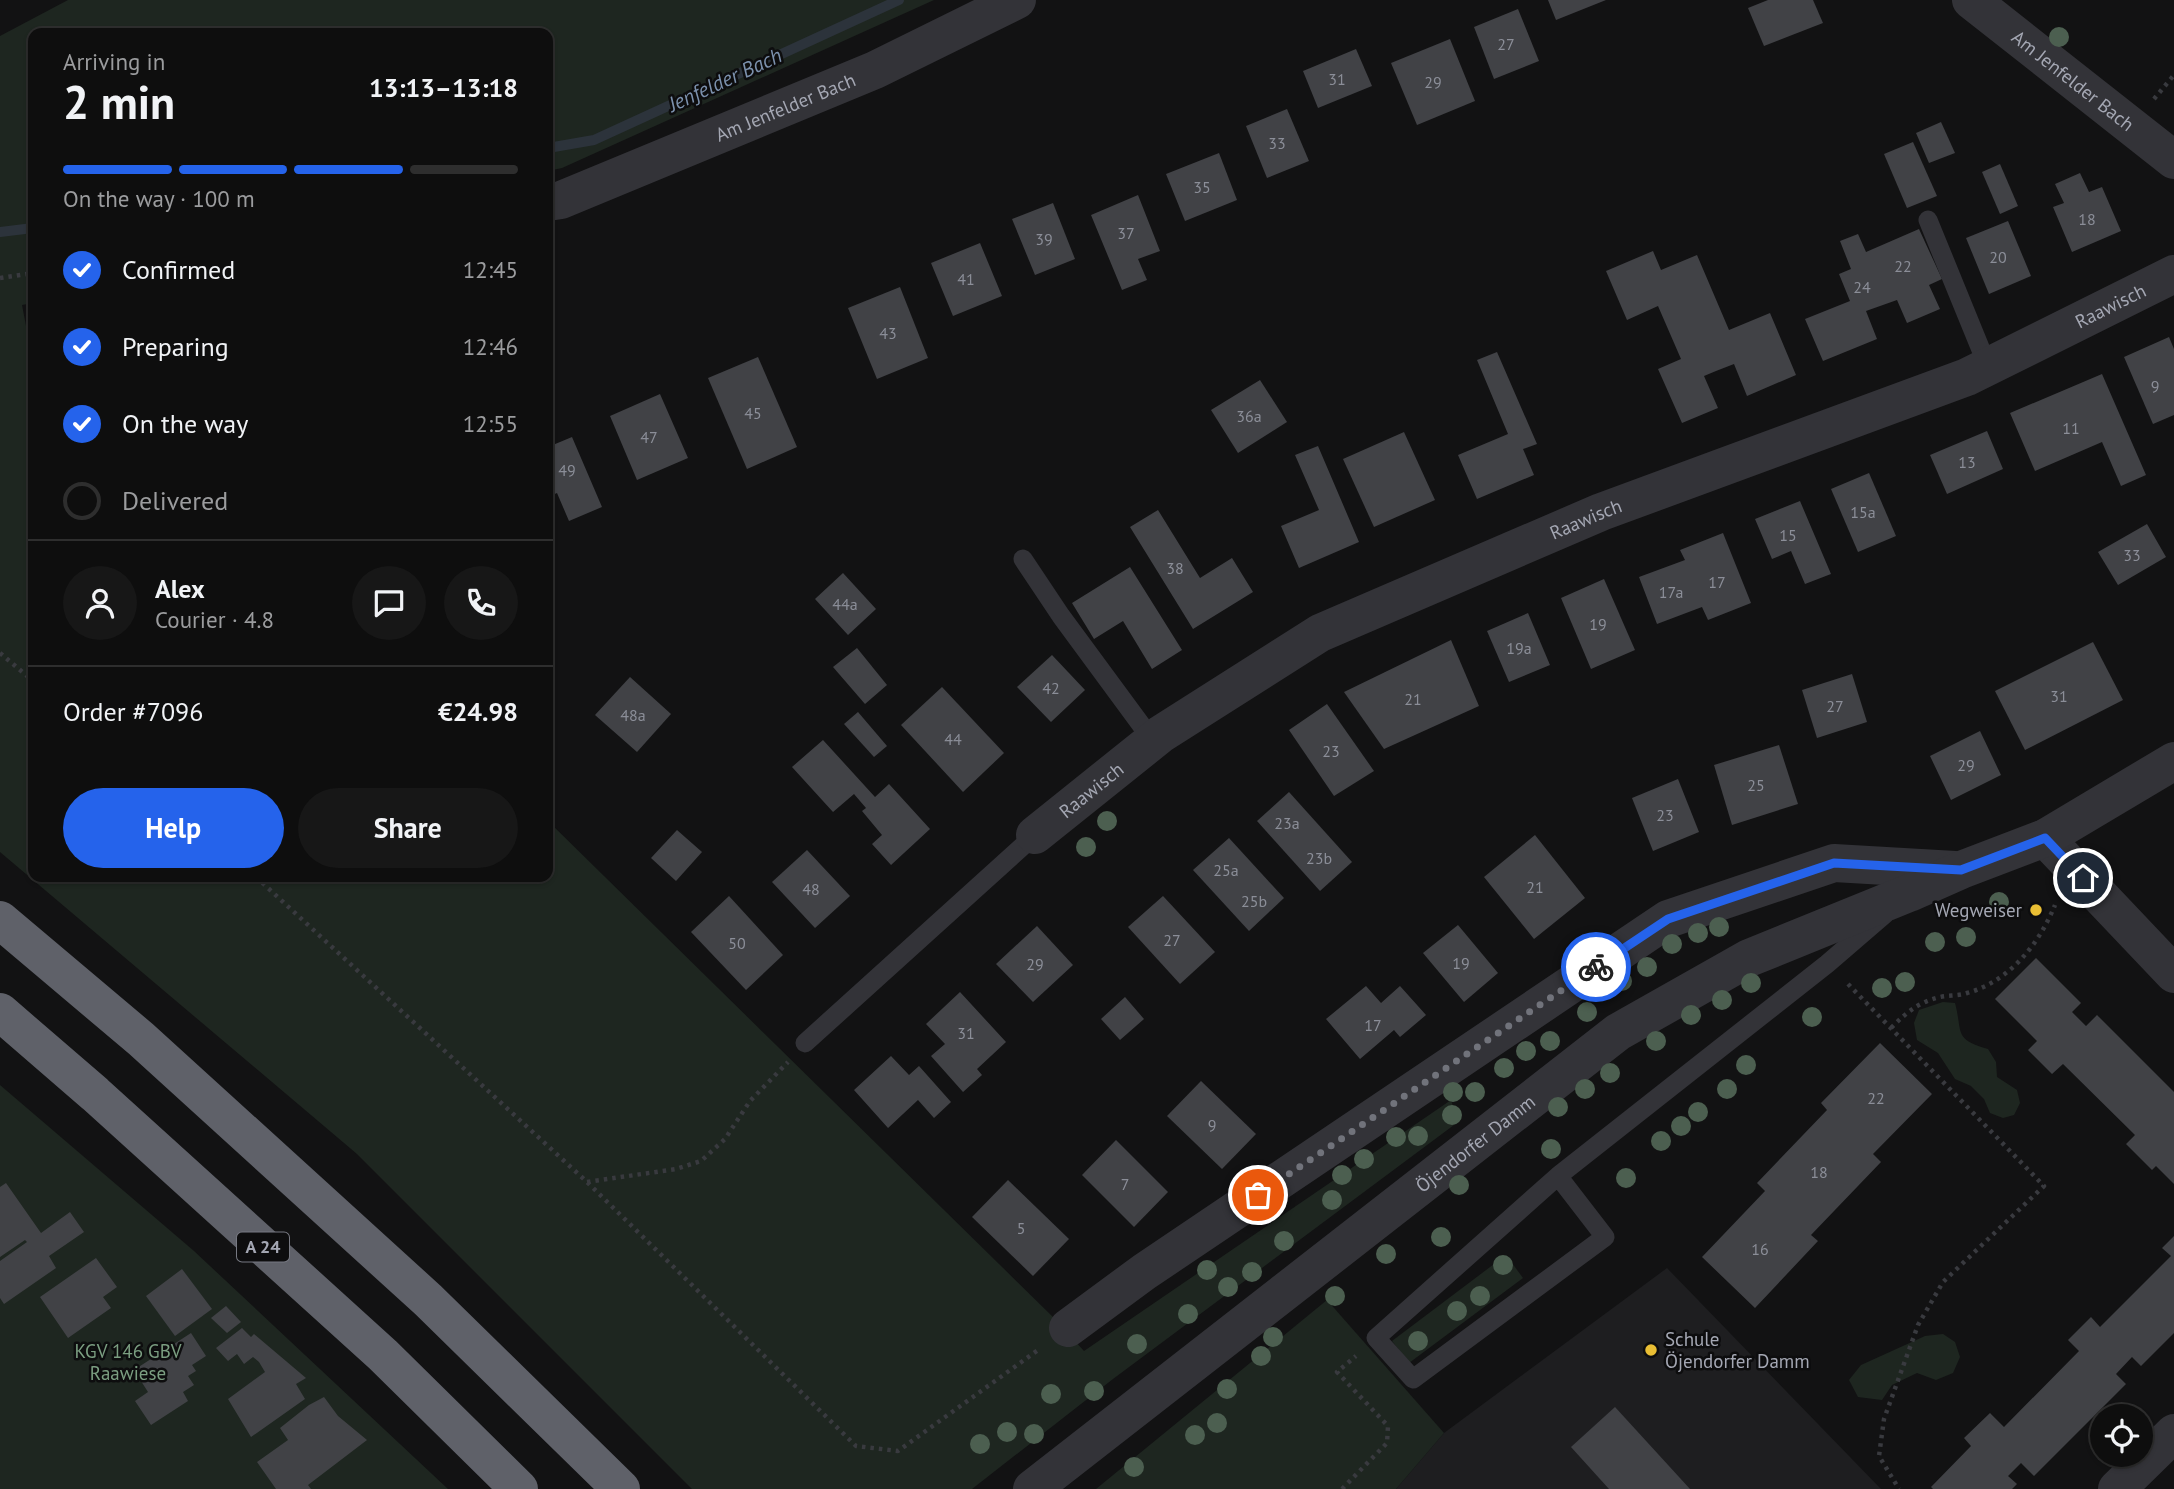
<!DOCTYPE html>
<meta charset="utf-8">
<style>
body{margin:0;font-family:"PT Sans",sans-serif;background:#171717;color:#f1f3f6;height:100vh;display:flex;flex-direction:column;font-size:26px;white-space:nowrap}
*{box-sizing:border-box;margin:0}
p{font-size:23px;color:#9b9c9e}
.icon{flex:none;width:38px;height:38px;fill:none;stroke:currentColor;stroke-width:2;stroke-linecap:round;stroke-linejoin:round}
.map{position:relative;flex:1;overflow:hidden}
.panel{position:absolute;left:28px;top:28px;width:525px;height:854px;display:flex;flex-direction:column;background:#0e0e0e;border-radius:14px;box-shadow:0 2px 5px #0004,0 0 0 2px #2e2e2e}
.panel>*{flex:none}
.controls{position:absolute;left:2090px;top:1404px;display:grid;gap:14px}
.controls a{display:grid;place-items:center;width:63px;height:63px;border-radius:50%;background:#0e0e0e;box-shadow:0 2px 5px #0004,0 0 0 2px #2e2e2e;font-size:35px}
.pin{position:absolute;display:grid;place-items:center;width:60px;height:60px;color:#fff;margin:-30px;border:4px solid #fff;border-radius:50%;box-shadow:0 2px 7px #0007}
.courier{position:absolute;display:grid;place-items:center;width:70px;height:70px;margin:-35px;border:5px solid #2563eb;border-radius:50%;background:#fff;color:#222;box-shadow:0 2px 9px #0007}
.summary em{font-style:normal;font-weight:700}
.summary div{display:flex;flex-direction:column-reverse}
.summary{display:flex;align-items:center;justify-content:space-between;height:119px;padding:0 35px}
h1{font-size:46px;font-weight:700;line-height:52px}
.bar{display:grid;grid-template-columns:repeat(4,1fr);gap:10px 7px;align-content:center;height:84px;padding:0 35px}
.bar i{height:9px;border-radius:5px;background:#2e2e2e}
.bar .on{background:#2563eb}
.bar p{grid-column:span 4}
.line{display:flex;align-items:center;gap:18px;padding:0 35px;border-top:2px solid #2e2e2e}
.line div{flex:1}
.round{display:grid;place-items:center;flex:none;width:74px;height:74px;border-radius:37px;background:#171717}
ol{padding:0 35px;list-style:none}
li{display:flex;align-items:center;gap:21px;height:77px}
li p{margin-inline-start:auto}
li .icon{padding:7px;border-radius:50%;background:#2563eb;color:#fff;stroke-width:4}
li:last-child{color:#9b9c9e}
li i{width:38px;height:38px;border:4px solid #2e2e2e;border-radius:50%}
.primary-button{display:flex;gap:14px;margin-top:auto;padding:14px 35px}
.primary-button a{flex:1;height:80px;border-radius:42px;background:#2563eb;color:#fff;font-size:28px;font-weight:700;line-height:80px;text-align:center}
.primary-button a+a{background:#171717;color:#f1f3f6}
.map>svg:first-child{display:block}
.built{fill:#1e1e20}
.green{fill:#1e2620}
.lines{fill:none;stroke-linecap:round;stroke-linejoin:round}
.stream{stroke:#2c333b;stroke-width:10}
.building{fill:#414246}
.path{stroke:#393a3f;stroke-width:4.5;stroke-dasharray:3.5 5;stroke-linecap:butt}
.service{stroke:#333338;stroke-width:19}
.minor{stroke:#333338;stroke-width:38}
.motorway{stroke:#5f6169;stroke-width:38}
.tree{fill:#4c5f50}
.done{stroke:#71737b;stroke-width:7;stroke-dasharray:0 12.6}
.route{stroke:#2563eb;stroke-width:9}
.poi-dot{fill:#e9be34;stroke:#0d0d0e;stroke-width:2.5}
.labels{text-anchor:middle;stroke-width:5;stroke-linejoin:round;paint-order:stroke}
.number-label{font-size:16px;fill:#8b8e98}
.shield{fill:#0d0d0e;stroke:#777982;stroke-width:2}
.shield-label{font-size:18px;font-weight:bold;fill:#a4a7b3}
.street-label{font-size:19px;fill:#a4a7b3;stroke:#0d0d0e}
.poi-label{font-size:19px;fill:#a4a7b3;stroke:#0d0d0e;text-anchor:end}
.park-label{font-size:19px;fill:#7b9e81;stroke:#0d0d0e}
.water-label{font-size:21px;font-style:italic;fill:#7c91ad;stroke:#0d0d0e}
</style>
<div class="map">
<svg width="2174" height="1489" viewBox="0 0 2174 1489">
<rect width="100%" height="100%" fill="#121213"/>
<polygon class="built" points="1667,1268 1881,1489 1396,1489 1444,1433"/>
<g class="green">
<polygon points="68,0 934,0 562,168 548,171 548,33 33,33 33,303 22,305 33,362 33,877 548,877 548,821 1055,1319 1084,1351 1451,1100 1458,1122 1113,1379 972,1489 692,1489 357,1154 0,852 0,36"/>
<path d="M1943,1002L1955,1003C1963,1033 1953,1039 1988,1049L1996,1062L1997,1077L2017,1090L2020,1103L2014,1115L2003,1118L1990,1113L1984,1099L1971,1086L1955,1079L1938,1053L1917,1040L1914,1023L1919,1010Z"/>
<polygon points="0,1085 194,1251 448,1489 0,1489"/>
<polygon points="1506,1255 1523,1278 1409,1363 1392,1341"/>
<polygon points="1327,1300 1444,1433 1396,1489 1096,1489"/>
<polygon points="1943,1334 1955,1342 1960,1357 1953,1373 1936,1380 1917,1373 1892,1385 1882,1400 1858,1397 1849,1380 1861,1365 1925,1336"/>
</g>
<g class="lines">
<g class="stream">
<polyline points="548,148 594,140 899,0"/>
<polyline points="0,232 33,228"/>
</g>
</g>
<g class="building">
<polygon points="1548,0 1606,0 1556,20"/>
<polygon points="1768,0 1813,0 1823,23 1764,46 1748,8"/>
<polygon points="1518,9 1539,61 1494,79 1474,27"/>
<polygon points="1450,39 1475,101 1417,125 1391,63"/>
<polygon points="1356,49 1372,86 1318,108 1303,71"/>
<polygon points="1287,109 1309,161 1267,178 1246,126"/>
<polygon points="1941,122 1955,153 1929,163 1916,133"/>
<polygon points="1913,142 1937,196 1907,208 1884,154"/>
<polygon points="1219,153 1237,200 1185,221 1166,174"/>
<polygon points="2000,164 2018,206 2000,214 1982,172"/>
<polygon points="2080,173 2089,192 2102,187 2121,231 2072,252 2053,207 2064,203 2055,184"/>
<polygon points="1138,195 1160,251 1138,259 1147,280 1122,290 1091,215"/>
<polygon points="1053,203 1075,259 1035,275 1012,219"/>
<polygon points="2008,221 2031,276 1989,294 1966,238"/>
<polygon points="1919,229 1942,279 1929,285 1940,309 1907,323 1897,300 1866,311 1877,339 1823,361 1805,319 1850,301 1839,274 1851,269 1840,241 1858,234 1866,252"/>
<polygon points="980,243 1002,296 953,316 931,263"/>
<polygon points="1653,251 1661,270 1697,255 1729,330 1770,313 1796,375 1747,396 1734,364 1716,371 1704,376 1718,408 1682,423 1658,369 1681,359 1658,306 1627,320 1606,271"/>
<polygon points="900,287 928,358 877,379 848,308"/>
<polygon points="2169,337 2174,349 2174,415 2153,424 2124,357"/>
<polygon points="1497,352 1537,444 1523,449 1534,475 1477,499 1458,455 1508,434 1477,360"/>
<polygon points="758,357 797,447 747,469 708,378"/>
<polygon points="2102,374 2146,475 2121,486 2102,442 2035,471 2010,413"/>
<polygon points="1260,380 1287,422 1238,453 1211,410"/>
<polygon points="660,394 688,458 637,480 610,416"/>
<polygon points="1987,431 2003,469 1947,494 1930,455"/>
<polygon points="1404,432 1435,500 1374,527 1343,459"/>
<polygon points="572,437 602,507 569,521 557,493 548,497 548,447"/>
<polygon points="1318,446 1359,542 1299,568 1281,526 1319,510 1295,455"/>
<polygon points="1869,473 1896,536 1858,552 1831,489"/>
<polygon points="1800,501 1831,574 1805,584 1791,551 1772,559 1755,519"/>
<polygon points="1158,510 1200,578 1232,558 1253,592 1193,629 1130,527"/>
<polygon points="2147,524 2166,557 2118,585 2098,552"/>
<polygon points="1723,533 1751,603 1708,620 1702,607 1657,624 1639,577 1685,560 1680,550"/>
<polygon points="1130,567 1182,650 1152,669 1123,621 1094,639 1072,603"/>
<polygon points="843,573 876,609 848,635 815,599"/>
<polygon points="1604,579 1635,650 1591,669 1561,598"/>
<polygon points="1528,613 1550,665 1509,682 1487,631"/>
<polygon points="1451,640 1479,706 1384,749 1344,692"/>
<polygon points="2093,642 2123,700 2025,750 1995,691"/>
<polygon points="857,648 887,685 865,704 833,667"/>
<polygon points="1052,655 1085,690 1051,722 1017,687"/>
<polygon points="1852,674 1867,722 1817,738 1802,690"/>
<polygon points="630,677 671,714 637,752 595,715"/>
<polygon points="942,687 1004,753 963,792 901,725"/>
<polygon points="1327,704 1374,771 1334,796 1289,730"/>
<polygon points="858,712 887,746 874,757 844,724"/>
<polygon points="1980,731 2001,775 1951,800 1930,756"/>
<polygon points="823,740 875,797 889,784 930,829 891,865 872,844 882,835 862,811 866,808 854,794 833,812 792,767"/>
<polygon points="1779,745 1798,804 1732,825 1714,765"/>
<polygon points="1678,779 1699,832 1653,851 1632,798"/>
<polygon points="1289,792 1352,862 1320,891 1257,821"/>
<polygon points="677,830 702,852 676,881 651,858"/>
<polygon points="1535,835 1585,898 1534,939 1484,877"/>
<polygon points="1229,838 1284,898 1249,931 1193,870"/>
<polygon points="807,850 850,896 815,928 772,882"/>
<polygon points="729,896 783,955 746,990 691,932"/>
<polygon points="1163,896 1215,952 1180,984 1128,927"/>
<polygon points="1458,925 1498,973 1464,1002 1423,953"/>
<polygon points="1037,926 1073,965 1033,1002 996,964"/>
<polygon points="2036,958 2081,1003 2072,1012 2086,1026 2097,1015 2174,1092 2174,1184 2156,1166 2152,1170 2126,1144 2135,1135 2063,1064 2052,1074 2028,1050 2037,1041 1995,999"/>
<polygon points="1366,986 1381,1003 1400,986 1426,1015 1400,1037 1394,1030 1360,1059 1326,1019"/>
<polygon points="960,992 1006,1042 977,1069 982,1075 963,1092 931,1056 945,1044 926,1024"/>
<polygon points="1125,997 1144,1019 1120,1040 1101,1019"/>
<polygon points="1880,1043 1932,1094 1873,1154 1881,1162 1811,1235 1818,1241 1755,1308 1702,1257 1765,1191 1757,1183 1827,1110 1821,1103"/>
<polygon points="891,1056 909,1075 919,1066 951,1102 934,1118 918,1100 888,1128 854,1090"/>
<polygon points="1201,1081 1256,1134 1222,1169 1167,1116"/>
<polygon points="1116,1140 1168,1192 1134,1227 1082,1175"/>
<polygon points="1008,1180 1069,1239 1033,1276 972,1217"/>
<polygon points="6,1183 41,1233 70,1212 84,1232 49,1256 56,1268 4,1304 0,1298 0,1261 27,1242 25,1240 0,1257 0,1187"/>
<polygon points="2174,1236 2174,1333 2141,1366 2132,1357 2116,1374 2126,1384 2034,1476 2021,1463 2008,1476 2017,1484 2012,1489 1933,1489 1931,1487 1971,1446 1964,1438 1990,1413 2004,1427 2079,1351 2068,1340 2091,1317 2100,1327 2171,1256 2162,1248"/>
<polygon points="96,1258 117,1287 103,1297 111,1308 68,1338 40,1297"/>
<polygon points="182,1269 212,1309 175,1336 146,1296"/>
<polygon points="226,1306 241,1322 227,1333 211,1318"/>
<polygon points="242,1328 251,1337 254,1334 306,1378 296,1384 305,1399 251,1437 228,1399 265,1372 259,1362 253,1357 244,1364 237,1354 228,1361 216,1348"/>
<polygon points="191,1333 206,1356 192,1365 196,1371 188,1376 194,1385 183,1392 188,1401 151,1425 135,1401 148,1392 134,1370"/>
<polygon points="324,1397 338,1416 367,1440 308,1485 311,1489 276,1489 257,1462 288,1440 280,1428 309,1405"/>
<polygon points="1615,1407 1690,1489 1609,1489 1571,1447"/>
</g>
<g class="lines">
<g class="path">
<polyline points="2154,99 2174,75"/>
<polyline points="0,278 33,273"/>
<polyline points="0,653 33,681"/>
<polyline points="256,877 587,1182 856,1446 898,1451 1038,1350"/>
<polyline points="1848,984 2044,1186 1943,1282 1918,1325 1884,1419 1879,1456 1899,1489"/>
<path d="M1891,1028C1907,1012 1917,1003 1940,997C1949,995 1958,996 1967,993C2010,981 2039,944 2055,905"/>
<polyline points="587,1182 676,1169 701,1161 725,1139 750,1101 788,1062"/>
<polyline points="1342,1489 1387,1443 1388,1426 1337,1372 1356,1356"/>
</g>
<g class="service">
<polyline points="1928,220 1988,367"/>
<polyline points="1023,559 1061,616 1153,741"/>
<polyline points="805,1043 1035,835"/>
<polyline points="1558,1176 1605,1237 1413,1379 1376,1338 1558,1176 1827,964 1885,914"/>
</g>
<g class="minor">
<path id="s1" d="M1971,0L2174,160"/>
<path id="s2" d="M548,202L561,200L875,70L1017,0"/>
<path id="s3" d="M1035,835L1161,734L1320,633L1601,512L1967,377L2174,274"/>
<polyline points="2045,838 2174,974"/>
<polyline points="1068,1328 1144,1272 1668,919 1834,863 1955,870"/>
<path id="s4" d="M1032,1489L1618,1032L1749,958L1909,893L1961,870L2045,838L2174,761"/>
<polyline points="2117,1489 2174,1433"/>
</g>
<g class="motorway">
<polyline points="0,920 141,1039 428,1300 621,1489"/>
<polyline points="0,1012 95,1094 383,1355 519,1489"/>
</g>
</g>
<g class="tree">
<circle cx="2059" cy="37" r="10"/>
<circle cx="1107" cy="821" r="10"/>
<circle cx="1086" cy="847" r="10"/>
<circle cx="1999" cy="902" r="10"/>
<circle cx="1719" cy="927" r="10"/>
<circle cx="1698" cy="933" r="10"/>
<circle cx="1966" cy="937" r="10"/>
<circle cx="1935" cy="942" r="10"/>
<circle cx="1672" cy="944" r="10"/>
<circle cx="1647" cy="967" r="10"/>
<circle cx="1622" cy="981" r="10"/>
<circle cx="1905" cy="982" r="10"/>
<circle cx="1751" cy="983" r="10"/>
<circle cx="1882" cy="988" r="10"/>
<circle cx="1722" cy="1000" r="10"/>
<circle cx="1587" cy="1012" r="10"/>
<circle cx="1691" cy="1015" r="10"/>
<circle cx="1812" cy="1017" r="10"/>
<circle cx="1550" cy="1041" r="10"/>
<circle cx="1656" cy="1041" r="10"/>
<circle cx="1526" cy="1051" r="10"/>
<circle cx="1746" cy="1065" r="10"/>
<circle cx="1504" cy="1068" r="10"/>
<circle cx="1610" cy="1073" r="10"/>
<circle cx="1585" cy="1089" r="10"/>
<circle cx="1727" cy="1089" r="10"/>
<circle cx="1453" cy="1092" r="10"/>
<circle cx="1475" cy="1092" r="10"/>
<circle cx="1558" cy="1107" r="10"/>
<circle cx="1698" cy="1112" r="10"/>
<circle cx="1452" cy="1115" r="10"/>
<circle cx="1681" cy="1126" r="10"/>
<circle cx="1418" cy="1136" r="10"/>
<circle cx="1396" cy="1137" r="10"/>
<circle cx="1661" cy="1141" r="10"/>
<circle cx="1551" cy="1149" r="10"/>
<circle cx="1364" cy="1159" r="10"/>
<circle cx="1342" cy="1175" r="10"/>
<circle cx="1626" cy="1178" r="10"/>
<circle cx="1459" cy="1185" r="10"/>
<circle cx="1332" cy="1200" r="10"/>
<circle cx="1441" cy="1237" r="10"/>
<circle cx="1284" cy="1241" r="10"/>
<circle cx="1386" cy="1254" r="10"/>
<circle cx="1503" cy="1265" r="10"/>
<circle cx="1207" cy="1270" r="10"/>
<circle cx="1252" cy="1272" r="10"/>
<circle cx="1228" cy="1287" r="10"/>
<circle cx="1335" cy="1296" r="10"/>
<circle cx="1480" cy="1296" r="10"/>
<circle cx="1457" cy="1311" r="10"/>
<circle cx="1188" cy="1314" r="10"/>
<circle cx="1273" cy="1337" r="10"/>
<circle cx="1418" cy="1341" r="10"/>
<circle cx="1137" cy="1344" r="10"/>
<circle cx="1261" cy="1356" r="10"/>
<circle cx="1227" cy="1389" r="10"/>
<circle cx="1094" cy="1391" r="10"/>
<circle cx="1051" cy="1394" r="10"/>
<circle cx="1217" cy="1423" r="10"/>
<circle cx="1007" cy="1432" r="10"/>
<circle cx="1034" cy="1434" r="10"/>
<circle cx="1195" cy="1435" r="10"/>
<circle cx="980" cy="1444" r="10"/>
<circle cx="1134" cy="1467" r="10"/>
</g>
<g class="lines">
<polyline class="done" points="1258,1195 1596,967"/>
<polyline class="route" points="1596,967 1668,919 1834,863 1961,870 2045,838 2083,878"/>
</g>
<g class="poi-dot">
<circle cx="2036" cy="910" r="7"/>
<circle cx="1651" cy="1350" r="7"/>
</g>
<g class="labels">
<g class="number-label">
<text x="1506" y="50">27</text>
<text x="1337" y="85">31</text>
<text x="1433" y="88">29</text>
<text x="1277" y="149">33</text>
<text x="1202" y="193">35</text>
<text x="2087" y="225">18</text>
<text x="1126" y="239">37</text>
<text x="1044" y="245">39</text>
<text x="1998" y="263">20</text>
<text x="1903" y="272">22</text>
<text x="966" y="285">41</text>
<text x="1862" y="293">24</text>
<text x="888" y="339">43</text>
<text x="2155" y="392">9</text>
<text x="753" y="419">45</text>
<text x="1249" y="422">36a</text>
<text x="2071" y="434">11</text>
<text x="649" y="443">47</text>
<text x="1967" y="468">13</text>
<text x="567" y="476">49</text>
<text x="1863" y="518">15a</text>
<text x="1788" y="541">15</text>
<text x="2132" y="561">33</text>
<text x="1175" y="574">38</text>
<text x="1717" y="588">17</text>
<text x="1671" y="598">17a</text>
<text x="845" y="610">44a</text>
<text x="1598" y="630">19</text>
<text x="1519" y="654">19a</text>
<text x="1051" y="694">42</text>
<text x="2059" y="702">31</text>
<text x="1413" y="705">21</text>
<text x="1835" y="712">27</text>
<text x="633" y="721">48a</text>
<text x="953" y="745">44</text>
<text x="1331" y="757">23</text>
<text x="1966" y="771">29</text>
<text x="1756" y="791">25</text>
<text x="1665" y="821">23</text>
<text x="1287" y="829">23a</text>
<text x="1319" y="864">23b</text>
<text x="1226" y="876">25a</text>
<text x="1535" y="893">21</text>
<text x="811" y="895">48</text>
<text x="1254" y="907">25b</text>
<text x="1172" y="946">27</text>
<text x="737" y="949">50</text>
<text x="1461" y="969">19</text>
<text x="1035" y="970">29</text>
<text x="1373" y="1031">17</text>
<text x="966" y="1039">31</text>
<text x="1876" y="1104">22</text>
<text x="1212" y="1131">9</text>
<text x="1819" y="1178">18</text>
<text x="1125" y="1190">7</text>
<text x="1021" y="1234">5</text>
<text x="1760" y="1255">16</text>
</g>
<rect class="shield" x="237" y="1232.5" width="52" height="29" rx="5"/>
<g class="shield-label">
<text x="263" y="1253">A 24</text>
</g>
<g class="street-label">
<text dy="7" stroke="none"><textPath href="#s1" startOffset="130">Am Jenfelder Bach</textPath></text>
<text dy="7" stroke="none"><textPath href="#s2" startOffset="256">Am Jenfelder Bach</textPath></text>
<text dy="7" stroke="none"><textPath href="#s3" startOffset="1206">Raawisch</textPath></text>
<text dy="7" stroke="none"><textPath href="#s3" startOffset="639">Raawisch</textPath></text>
<text dy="7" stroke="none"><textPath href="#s3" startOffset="72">Raawisch</textPath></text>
<text dy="7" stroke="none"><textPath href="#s4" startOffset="562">Öjendorfer Damm</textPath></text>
</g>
<g class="poi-label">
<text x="2022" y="917">Wegweiser</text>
<text x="1665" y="1346" text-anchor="start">Schule<tspan x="1665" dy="22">Öjendorfer Damm</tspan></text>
</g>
<g class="park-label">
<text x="128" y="1358">KGV 146 GBV<tspan x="128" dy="22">Raawiese</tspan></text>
</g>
<g class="water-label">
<text transform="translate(725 80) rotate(-25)" y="7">Jenfelder Bach</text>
</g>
</g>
</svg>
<div class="controls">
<a><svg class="icon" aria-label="locate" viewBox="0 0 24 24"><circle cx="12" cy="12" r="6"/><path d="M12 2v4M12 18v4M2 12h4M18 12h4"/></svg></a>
</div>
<div class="pin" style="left:1258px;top:1195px;background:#ea580c"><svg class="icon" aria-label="bag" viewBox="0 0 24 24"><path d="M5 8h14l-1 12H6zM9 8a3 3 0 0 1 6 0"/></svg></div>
<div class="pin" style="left:2083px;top:878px;background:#1f2937"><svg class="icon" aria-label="home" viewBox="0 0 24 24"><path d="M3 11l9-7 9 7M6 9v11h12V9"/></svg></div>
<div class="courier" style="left:1596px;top:967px"><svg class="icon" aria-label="bike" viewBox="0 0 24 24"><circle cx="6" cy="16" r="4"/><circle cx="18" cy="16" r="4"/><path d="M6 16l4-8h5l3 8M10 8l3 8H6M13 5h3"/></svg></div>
<section class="panel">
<div class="summary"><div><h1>2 min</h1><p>Arriving in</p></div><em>13:13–13:18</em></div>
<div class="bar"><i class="on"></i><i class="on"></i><i class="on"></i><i></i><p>On the way · 100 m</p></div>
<ol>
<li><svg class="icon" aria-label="check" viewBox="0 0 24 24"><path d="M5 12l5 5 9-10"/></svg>Confirmed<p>12:45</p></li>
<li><svg class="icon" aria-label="check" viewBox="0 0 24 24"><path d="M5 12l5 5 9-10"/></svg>Preparing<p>12:46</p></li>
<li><svg class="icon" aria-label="check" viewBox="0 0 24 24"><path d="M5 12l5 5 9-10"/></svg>On the way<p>12:55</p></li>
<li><i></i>Delivered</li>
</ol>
<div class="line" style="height:126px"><a class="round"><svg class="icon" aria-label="person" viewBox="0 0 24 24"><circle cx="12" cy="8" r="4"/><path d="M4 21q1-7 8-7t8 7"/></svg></a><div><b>Alex</b><p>Courier · 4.8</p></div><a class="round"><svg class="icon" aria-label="chat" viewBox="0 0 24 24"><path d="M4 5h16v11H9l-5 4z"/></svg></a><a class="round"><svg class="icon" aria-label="phone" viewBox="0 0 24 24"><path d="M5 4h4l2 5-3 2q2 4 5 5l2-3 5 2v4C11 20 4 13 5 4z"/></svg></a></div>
<div class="line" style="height:91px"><div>Order #7096</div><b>€24.98</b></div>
<div class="primary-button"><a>Help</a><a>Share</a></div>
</section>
</div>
